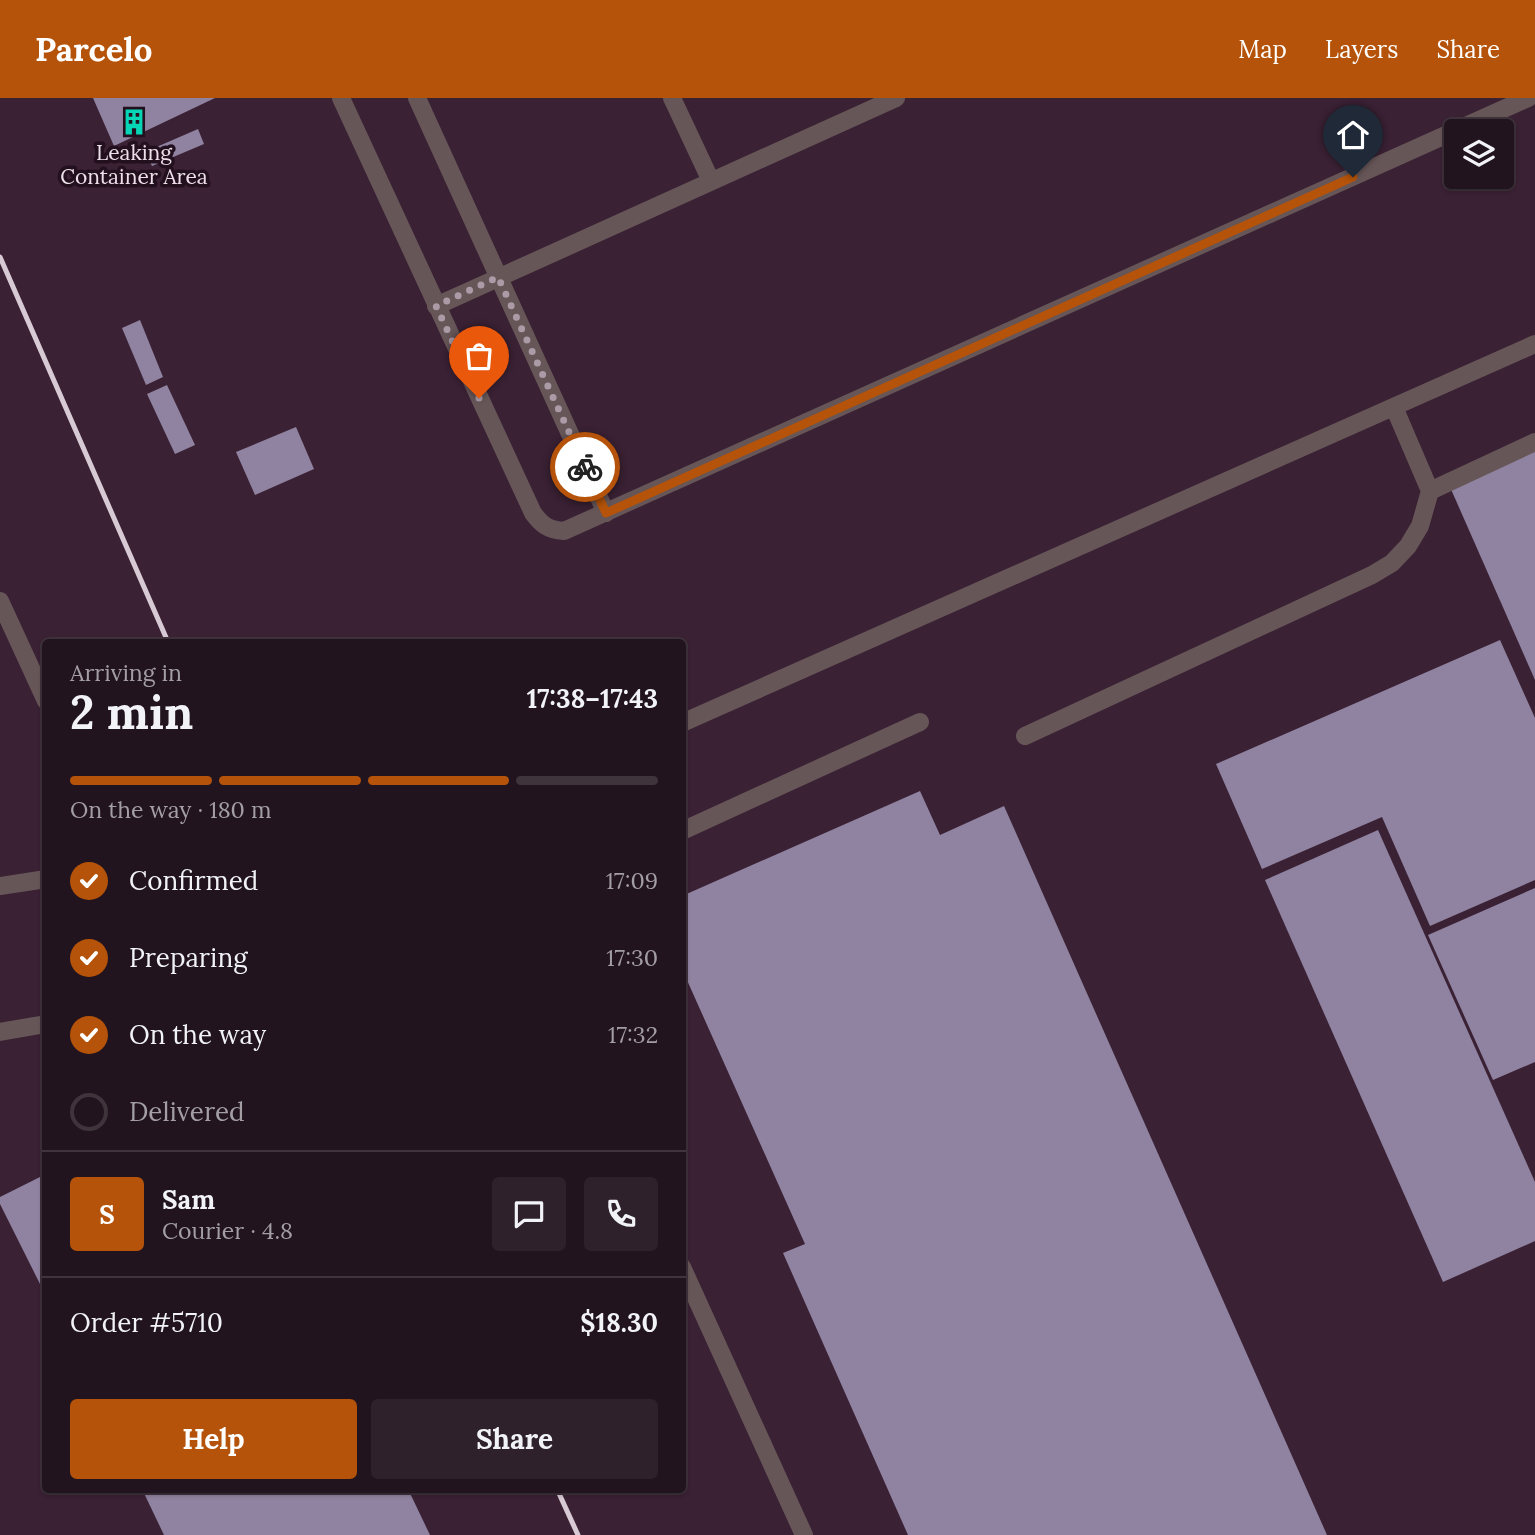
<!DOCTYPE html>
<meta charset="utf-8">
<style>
body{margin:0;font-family:Lora,serif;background:#2e212b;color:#f1f3f6;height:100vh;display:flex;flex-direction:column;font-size:26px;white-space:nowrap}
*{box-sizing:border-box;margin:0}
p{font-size:23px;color:#a29ea4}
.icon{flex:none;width:38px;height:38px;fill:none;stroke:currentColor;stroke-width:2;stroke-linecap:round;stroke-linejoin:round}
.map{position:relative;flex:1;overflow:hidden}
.drawer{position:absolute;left:42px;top:541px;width:644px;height:854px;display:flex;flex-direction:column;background:#22141e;border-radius:7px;box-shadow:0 2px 5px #0004,0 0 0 2px #3f333c}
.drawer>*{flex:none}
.controls{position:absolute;left:1444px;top:21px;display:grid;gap:14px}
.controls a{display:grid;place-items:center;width:70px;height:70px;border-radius:7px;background:#22141e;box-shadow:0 2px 5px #0004,0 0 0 2px #3f333c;font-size:35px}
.pin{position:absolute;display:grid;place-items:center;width:60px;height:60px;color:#fff;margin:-72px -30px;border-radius:50% 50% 50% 0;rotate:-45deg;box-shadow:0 0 7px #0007}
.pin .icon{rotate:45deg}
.courier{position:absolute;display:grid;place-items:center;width:70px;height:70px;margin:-35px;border:5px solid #b45309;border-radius:50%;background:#fff;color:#222;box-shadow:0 2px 9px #0007}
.headline em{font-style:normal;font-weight:700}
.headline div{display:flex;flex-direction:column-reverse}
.headline{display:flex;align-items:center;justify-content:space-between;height:119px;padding:0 28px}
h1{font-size:46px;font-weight:700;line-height:52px}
.bar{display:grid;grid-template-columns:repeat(4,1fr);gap:10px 7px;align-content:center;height:84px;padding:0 28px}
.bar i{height:9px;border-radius:5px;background:#3f333c}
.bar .current{background:#b45309}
.bar p{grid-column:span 4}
.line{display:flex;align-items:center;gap:18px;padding:0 28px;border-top:2px solid #3f333c}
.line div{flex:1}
.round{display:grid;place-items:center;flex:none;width:74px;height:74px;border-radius:7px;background:#2e212b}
ol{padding:0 28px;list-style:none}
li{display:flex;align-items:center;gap:21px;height:77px}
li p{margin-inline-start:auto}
li .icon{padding:7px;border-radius:50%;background:#b45309;color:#fff;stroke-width:4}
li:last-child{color:#a29ea4}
li i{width:38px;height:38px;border:4px solid #3f333c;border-radius:50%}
.button{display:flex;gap:14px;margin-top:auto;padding:14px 28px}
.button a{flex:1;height:80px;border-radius:7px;background:#b45309;color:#fff;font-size:28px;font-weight:700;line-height:80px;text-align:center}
.button a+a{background:#2e212b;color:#f1f3f6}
header{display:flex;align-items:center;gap:42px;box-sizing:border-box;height:98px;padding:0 35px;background:#b45309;color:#fff}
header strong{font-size:33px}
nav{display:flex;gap:38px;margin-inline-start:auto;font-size:24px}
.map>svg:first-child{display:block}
.built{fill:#3a2134;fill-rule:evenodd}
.building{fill:#9083a1}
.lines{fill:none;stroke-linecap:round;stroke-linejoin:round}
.minor{stroke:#665658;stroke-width:18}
.rail{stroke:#d8cad4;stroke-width:5}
.done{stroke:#aa9ba6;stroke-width:7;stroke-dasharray:0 12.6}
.route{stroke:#b45309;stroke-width:9}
.labels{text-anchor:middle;stroke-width:7;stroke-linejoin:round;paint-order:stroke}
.poi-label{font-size:21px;fill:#eee0ea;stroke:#23101e}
</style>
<header>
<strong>Parcelo</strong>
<nav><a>Map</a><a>Layers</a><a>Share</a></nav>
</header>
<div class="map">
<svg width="1535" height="1437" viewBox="0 0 1535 1437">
<rect width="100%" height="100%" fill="#2d1a28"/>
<path class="built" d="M0,0H1535V1437H0ZM1456,33H1502V79H1456ZM46,544H682V1391H46Z"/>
<g class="building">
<polygon points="93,0 215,0 114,48"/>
<polygon points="198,31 204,46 152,68 145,54"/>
<polygon points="140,222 163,279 146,287 122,230"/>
<polygon points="167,287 195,347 175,356 147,296"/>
<polygon points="296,329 314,371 255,397 236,354"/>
<polygon points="1535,352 1535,582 1450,389"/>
<polygon points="1500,542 1535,620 1535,782 1430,828 1382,719 1262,771 1216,666"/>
<polygon points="920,693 940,737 1004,708 1327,1437 908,1437 783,1155 805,1146 682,871 682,798"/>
<polygon points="1378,732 1535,1084 1535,1143 1443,1184 1265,782"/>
<polygon points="1535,790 1535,964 1493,982 1428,837"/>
<polygon points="46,1076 46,1198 0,1106 0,1099"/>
<polygon points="142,1391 408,1391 430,1437 164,1437"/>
</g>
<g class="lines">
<g class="minor">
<path d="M341,0L533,415C542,427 548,432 564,433L1528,0"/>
<polyline points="417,0 606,415"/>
<polyline points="672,0 711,83"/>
<polyline points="436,208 896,0"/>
<polyline points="1430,393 1535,344"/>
<polyline points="0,503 46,603"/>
<polyline points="682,625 1535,246"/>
<polyline points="1025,638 1372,477 1392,465 1408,448 1420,428 1430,393 1394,309"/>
<polyline points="682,733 920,624"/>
<polyline points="0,788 46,781"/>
<polyline points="0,934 46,926"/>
<polyline points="682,1169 804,1437"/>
</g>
<g class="rail">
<polyline points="0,159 168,544"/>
<polyline points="557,1391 578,1437"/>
</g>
</g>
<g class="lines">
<polyline class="done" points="479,300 436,208 498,179 585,369"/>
<polyline class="route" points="585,369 606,415 1353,79"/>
</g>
<defs>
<g id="building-bare" transform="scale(2.1)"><path d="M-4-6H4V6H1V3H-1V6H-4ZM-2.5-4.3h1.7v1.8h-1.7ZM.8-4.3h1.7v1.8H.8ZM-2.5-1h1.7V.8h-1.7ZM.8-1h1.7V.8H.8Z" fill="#06d5b6" stroke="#23101e" stroke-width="2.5" paint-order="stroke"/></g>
</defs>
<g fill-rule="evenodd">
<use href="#building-bare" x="134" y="24"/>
</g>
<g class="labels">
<g class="poi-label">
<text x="134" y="62">Leaking<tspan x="134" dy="24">Container Area</tspan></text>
</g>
</g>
</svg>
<div class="controls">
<a><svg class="icon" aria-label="layers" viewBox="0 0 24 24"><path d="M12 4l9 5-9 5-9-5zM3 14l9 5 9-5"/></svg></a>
</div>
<div class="pin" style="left:479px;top:300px;background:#ea580c"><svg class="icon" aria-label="bag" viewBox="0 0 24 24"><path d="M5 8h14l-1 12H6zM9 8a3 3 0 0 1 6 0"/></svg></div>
<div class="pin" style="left:1353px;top:79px;background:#1f2937"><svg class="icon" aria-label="home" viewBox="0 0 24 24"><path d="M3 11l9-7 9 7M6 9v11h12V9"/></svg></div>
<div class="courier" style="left:585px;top:369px"><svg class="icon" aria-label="bike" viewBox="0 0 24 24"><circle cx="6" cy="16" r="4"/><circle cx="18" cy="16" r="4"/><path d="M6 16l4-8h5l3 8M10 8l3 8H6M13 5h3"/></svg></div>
<section class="drawer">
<div class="headline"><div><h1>2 min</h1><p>Arriving in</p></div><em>17:38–17:43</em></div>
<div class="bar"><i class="current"></i><i class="current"></i><i class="current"></i><i></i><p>On the way · 180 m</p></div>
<ol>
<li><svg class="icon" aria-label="check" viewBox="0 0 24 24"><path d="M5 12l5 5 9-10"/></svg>Confirmed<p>17:09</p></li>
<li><svg class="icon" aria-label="check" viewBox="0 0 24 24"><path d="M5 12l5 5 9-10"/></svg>Preparing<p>17:30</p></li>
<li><svg class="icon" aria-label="check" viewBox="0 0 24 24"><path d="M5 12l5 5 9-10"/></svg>On the way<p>17:32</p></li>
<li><i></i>Delivered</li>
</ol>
<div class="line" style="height:126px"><b class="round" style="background:#b45309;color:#fff">S</b><div><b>Sam</b><p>Courier · 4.8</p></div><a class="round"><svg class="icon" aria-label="chat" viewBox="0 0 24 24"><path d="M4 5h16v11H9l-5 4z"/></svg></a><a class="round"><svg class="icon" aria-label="phone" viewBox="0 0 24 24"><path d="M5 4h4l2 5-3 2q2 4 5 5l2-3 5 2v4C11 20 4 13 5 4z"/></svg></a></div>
<div class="line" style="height:91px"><div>Order #5710</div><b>$18.30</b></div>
<div class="button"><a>Help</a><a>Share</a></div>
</section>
</div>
